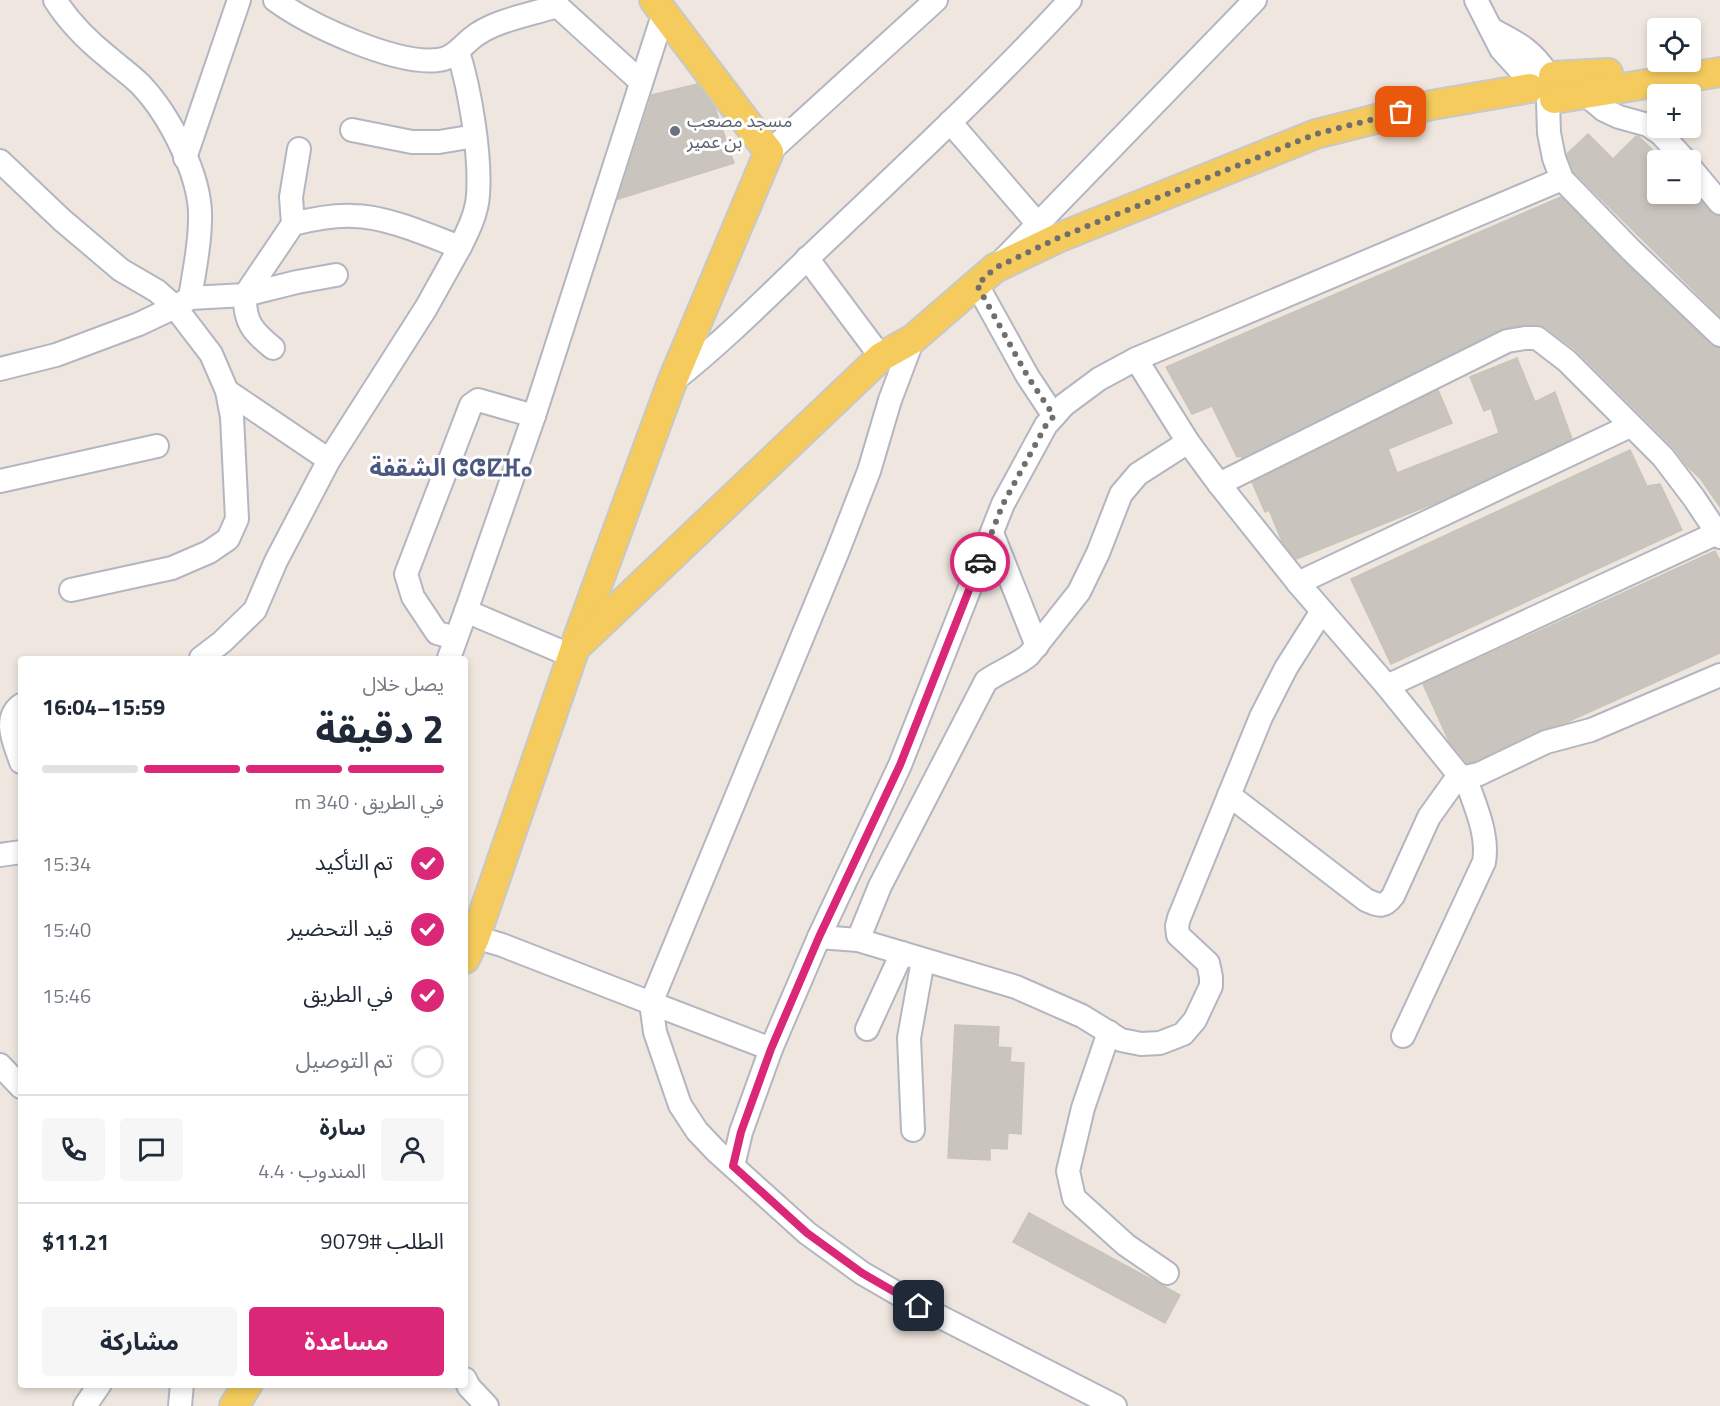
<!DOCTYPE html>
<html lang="ar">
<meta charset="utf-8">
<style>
body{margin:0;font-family:"Titillium Web","Noto Sans Arabic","Noto Sans Tifinagh",sans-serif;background:#f6f6f7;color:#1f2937;direction:rtl;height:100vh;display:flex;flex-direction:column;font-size:22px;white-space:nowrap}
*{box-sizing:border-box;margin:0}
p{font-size:20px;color:#747a83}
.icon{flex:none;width:33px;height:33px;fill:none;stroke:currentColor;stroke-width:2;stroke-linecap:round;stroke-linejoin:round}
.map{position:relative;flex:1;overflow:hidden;direction:ltr}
.drawer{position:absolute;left:18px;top:656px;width:450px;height:732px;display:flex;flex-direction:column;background:#fff;border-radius:6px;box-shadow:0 3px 9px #0003;direction:rtl}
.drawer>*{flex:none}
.fabs{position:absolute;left:1647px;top:18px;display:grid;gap:12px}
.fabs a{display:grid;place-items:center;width:54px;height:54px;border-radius:6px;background:#fff;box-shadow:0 3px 9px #0003;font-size:30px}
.pin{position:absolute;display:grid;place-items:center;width:51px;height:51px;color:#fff;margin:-26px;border-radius:12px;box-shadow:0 3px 9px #0006}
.courier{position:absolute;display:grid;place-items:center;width:60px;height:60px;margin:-30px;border:4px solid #db2777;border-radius:50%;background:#fff;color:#222;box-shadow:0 2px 8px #0007}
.summary em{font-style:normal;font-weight:700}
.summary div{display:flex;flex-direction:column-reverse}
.summary{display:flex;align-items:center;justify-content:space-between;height:102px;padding:0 24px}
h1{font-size:39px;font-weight:700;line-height:45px}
.bar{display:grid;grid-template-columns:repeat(4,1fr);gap:9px 6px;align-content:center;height:72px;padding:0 24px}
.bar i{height:8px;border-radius:4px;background:#e0e1e3}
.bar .on{background:#db2777}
.bar p{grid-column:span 4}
.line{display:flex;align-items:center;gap:15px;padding:0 24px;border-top:2px solid #e0e1e3}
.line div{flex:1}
.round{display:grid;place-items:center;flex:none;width:63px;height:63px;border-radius:6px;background:#f6f6f7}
ol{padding:0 24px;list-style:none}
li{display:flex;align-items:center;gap:18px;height:66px}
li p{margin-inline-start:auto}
li .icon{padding:6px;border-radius:50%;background:#db2777;color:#fff;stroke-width:4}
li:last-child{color:#747a83}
li i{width:33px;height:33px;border:3px solid #e0e1e3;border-radius:50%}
.button{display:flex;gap:12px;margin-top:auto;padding:12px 24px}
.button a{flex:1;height:69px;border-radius:6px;background:#db2777;color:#fff;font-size:24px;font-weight:700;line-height:69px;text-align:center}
.button a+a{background:#f6f6f7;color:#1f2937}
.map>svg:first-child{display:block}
.building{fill:#cac4be;stroke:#cac3b8;stroke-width:1.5}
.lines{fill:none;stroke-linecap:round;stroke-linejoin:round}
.minor-casing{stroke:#b3b6c1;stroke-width:26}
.major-casing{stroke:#c8c8c8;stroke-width:32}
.minor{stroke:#fff;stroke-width:22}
.major{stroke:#f5cb5d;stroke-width:28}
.done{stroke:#716e6b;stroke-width:6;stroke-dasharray:0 10.8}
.route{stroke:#db2777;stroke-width:8}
.worship-dot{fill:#6b7280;stroke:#fff;stroke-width:2}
.labels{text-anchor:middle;stroke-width:6;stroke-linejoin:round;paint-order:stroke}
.worship-label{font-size:18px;fill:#5b616d;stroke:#fff;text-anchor:start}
.district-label{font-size:24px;font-weight:bold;fill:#4b5780;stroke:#fff}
</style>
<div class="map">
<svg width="1720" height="1406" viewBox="0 0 1720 1406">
<rect width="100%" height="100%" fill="#efe7df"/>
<g class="building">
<polygon points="697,84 715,108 734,163 618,199 652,95"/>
<polygon points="1588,134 1613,159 1636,136 1639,137 1658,155 1658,194 1695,194 1710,212 1720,217 1720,316 1574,172 1567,154"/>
<polygon points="1561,197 1622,260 1711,345 1720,348 1720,507 1700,478 1688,467 1673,447 1577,351 1545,327 1538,325 1531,324 1501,329 1242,458 1241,456 1237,457 1212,406 1192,414 1166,367"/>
<polygon points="1517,358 1535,402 1555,392 1572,439 1445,499 1296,559 1282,541 1269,510 1265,512 1252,482 1438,390 1452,423 1388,449 1397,473 1499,433 1491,408 1484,411 1470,377"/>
<polygon points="1630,450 1647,486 1660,484 1682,530 1391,664 1351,579"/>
<polygon points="1715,551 1720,561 1720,653 1565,723 1540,730 1475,761 1467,763 1449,741 1423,684"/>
<polygon points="955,1025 999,1027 998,1047 1011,1048 1010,1062 1024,1063 1021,1134 1008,1133 1007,1149 990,1148 990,1160 948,1158"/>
<polygon points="1029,1213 1180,1295 1165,1323 1013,1242"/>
</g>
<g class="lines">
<g class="minor-casing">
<g id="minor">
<path d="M55,0C69,22 88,41 108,57C118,66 130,74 140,84C169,114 202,177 200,220C200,246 194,272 190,298"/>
<path d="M275,0C309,25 395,65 438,60C452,59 461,47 472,38C494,20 530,15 557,6"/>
<polyline points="551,0 640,81"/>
<polyline points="1476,0 1501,49 1531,82"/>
<path d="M1491,29C1517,43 1530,48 1547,73"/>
<polyline points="1585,94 1604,110 1619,117 1648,125 1661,134 1685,160"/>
<polyline points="1548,102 1549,133 1554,158 1562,179 1631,250 1720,335"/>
<polyline points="950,122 1037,223"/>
<polyline points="352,130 412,142 439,142 475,136"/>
<polyline points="769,152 936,0"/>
<polyline points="185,158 239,0"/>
<polyline points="0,161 62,220 121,270 157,291 175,307 211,354 227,391 232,417 237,519 228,539 209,552 172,568 71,590"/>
<polyline points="1690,167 1720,203"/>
<polyline points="293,224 291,197 299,149"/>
<polyline points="807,258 881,357"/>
<polyline points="1002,261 1255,0"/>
<polyline points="977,285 1028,377 1054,416"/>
<path d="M273,348C253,332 244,322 245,295L297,282L336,275"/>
<polyline points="1136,359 1188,442 1219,484 1298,583 1387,686 1459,775 1465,777 1479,774 1546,742 1591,730 1720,675"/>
<path d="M0,369L56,355L139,324L175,307L190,298L245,295L293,224C313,219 333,215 353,216C386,216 430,236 460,247C468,231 477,213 478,195C481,156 470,89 458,52"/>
<path d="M672,382C727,339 776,288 827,240C909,162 993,84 1070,0"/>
<polyline points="227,391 329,460"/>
<polyline points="0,481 157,446"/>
<polyline points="1219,484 1507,341 1525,338 1537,338 1567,361 1663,457 1694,498 1720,537"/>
<polyline points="992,533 1037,646"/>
<polyline points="1298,583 1630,426"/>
<polyline points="466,611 534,416 664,12"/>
<polyline points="456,638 437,633 413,597 406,574 471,405 478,400 534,416"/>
<polyline points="201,658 222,642 255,610 276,561 329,460 426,308 460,247"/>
<polyline points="449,658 466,611 572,656"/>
<polyline points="1387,686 1717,533"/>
<path d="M21,705C2,719 15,744 21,762"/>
<path d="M1229,795L1366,900C1380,906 1384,908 1393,896L1429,817L1459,775"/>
<polyline points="0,855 21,852"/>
<polyline points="465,934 502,945 651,1003 655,1032 680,1105 697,1131 716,1151 807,1233 862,1273 919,1306 1115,1406"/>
<path d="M819,937L858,940L880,886L986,681C1000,671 1016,666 1029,655L1079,592L1098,553L1121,494L1138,474L1188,442"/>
<polyline points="858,940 1016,987 1082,1016 1121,1040 1141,1044 1160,1043 1183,1034 1195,1020 1211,986 1211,977 1208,963 1178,935 1177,926 1179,918 1261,717 1286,668 1322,611"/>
<polyline points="867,1029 902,953"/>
<polyline points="1109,1032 1083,1108 1068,1171 1074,1198 1126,1245 1167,1273"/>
<path d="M1403,1036L1484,862C1489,834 1474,803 1465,777"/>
<polyline points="771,1049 651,1003 837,553 869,471 890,400 913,339"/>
<polyline points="0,1065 21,1087"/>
<polyline points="913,1130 909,1038 923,960"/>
<polyline points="733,1166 741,1132 771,1049 819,937 900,765 1003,504 1046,425 1064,405 1099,379 1136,359 1562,179"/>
<polyline points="465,1379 469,1387 487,1406"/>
<polyline points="85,1406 100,1384"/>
<polyline points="180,1406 182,1384"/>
</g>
</g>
<g class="major-casing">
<g id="major">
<polyline points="1553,76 1608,73"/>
<polyline points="1554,99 1720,72"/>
<polyline points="576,643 672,382 769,152 654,0"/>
<polyline points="465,959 475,938 575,648 881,357 913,339 995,268 1058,238 1316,134 1432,105 1530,88"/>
<polyline points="234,1406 248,1384"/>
</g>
</g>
<use href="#minor" class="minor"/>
<use href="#major" class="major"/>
</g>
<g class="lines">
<polyline class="done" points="980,562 1003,504 1046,425 1054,416 1028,377 977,285 995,268 1058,238 1316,134 1401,112"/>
<polyline class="route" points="919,1306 862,1273 807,1233 733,1166 741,1132 771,1049 819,937 900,765 980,562"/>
</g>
<circle class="worship-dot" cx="675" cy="131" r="6"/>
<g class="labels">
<g class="worship-label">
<text x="687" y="127">مسجد مصعب<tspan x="687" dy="21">بن عمير</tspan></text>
</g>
<g class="district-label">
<text x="451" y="476">الشقفة ⵛⵛⵇⴼⴰ</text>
</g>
</g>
</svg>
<div class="fabs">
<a><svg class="icon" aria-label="locate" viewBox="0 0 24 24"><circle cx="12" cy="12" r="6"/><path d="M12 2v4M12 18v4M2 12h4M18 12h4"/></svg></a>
<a>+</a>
<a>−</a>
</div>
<div class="pin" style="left:1401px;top:112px;background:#ea580c"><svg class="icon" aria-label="bag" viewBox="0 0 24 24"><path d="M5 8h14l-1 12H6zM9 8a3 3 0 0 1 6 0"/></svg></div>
<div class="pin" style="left:919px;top:1306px;background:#1f2937"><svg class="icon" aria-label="home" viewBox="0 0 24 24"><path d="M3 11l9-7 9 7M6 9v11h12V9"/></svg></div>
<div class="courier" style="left:980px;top:562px"><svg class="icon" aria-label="car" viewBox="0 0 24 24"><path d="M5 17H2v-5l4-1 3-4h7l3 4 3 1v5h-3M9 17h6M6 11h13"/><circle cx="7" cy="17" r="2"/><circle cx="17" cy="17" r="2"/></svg></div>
<section class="drawer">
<div class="summary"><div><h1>2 دقيقة</h1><p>يصل خلال</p></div><em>15:59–16:04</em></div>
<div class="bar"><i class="on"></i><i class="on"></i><i class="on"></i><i></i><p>في الطريق · 340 m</p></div>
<ol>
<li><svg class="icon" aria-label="check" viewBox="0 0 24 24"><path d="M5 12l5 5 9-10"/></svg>تم التأكيد<p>15:34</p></li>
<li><svg class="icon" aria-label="check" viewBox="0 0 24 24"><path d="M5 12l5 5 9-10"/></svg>قيد التحضير<p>15:40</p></li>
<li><svg class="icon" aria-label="check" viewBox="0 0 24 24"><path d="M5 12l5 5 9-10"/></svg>في الطريق<p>15:46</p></li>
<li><i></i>تم التوصيل</li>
</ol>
<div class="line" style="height:108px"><a class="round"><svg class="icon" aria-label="person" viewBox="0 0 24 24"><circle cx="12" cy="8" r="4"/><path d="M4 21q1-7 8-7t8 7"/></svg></a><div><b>سارة</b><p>المندوب · 4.4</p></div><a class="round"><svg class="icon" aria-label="chat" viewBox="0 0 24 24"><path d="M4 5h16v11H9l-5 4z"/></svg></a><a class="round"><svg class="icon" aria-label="phone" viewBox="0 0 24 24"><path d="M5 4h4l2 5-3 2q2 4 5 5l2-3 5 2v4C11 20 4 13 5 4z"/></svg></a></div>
<div class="line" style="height:78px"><div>الطلب #9079</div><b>$11.21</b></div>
<div class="button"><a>مساعدة</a><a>مشاركة</a></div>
</section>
</div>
